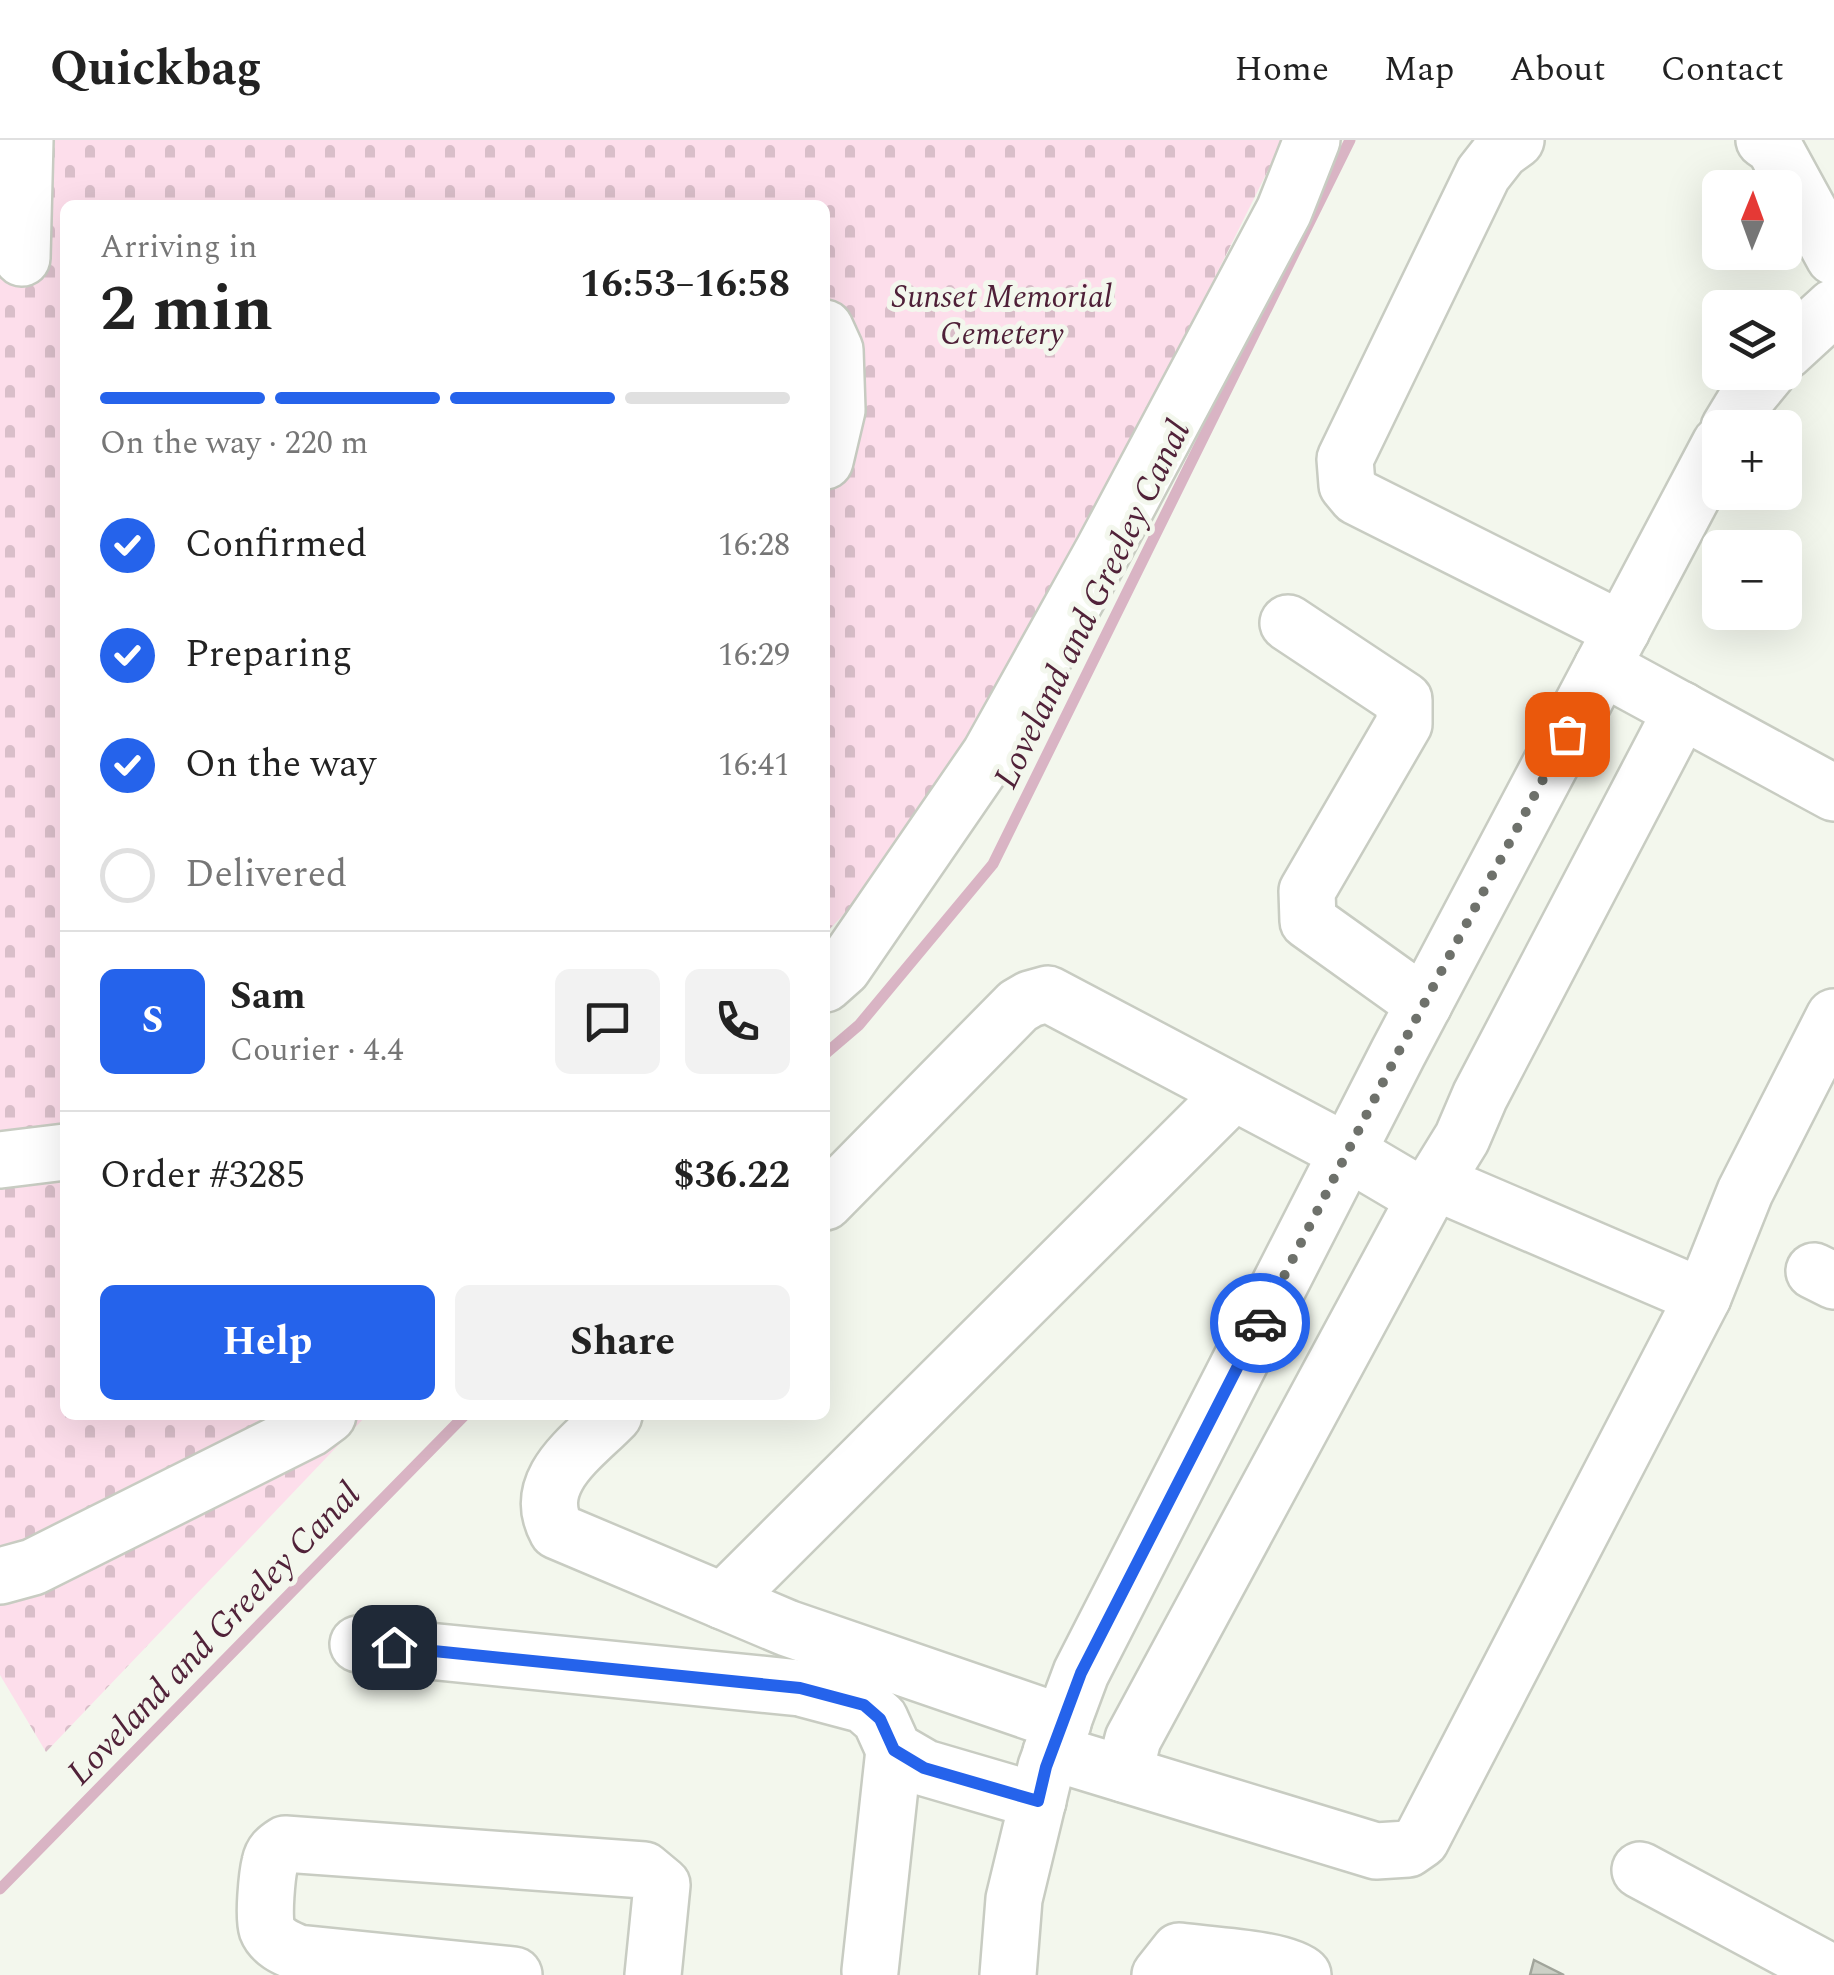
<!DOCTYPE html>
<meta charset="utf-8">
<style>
body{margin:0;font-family:Spectral,serif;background:#f2f2f2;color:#222;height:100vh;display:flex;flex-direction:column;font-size:38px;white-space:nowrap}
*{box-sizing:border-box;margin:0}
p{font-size:32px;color:#767676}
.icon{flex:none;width:55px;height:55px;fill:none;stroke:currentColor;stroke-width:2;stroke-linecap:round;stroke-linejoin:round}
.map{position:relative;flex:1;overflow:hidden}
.sheet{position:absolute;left:60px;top:60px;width:770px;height:1220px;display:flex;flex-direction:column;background:#fff;border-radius:15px;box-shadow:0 10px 40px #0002}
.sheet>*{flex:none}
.needle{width:65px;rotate:1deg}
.controls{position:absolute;left:1702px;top:30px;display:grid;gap:20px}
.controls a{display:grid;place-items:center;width:100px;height:100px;border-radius:15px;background:#fff;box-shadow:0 10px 40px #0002;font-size:50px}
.pin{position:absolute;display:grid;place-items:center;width:85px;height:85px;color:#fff;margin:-42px;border-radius:20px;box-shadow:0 5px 15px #0006}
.courier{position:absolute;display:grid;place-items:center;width:100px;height:100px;margin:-50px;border:8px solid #2563eb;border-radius:50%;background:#fff;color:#222;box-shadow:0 2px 12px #0007}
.overview em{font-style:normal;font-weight:700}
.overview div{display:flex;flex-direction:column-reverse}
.overview{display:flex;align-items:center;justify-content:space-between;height:170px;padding:0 40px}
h1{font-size:65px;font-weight:700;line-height:75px}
.bar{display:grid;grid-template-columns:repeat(4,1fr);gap:15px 10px;align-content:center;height:120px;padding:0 40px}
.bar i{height:12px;border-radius:8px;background:#e0e0e0}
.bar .active{background:#2563eb}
.bar p{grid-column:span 4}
.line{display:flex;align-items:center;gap:25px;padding:0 40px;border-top:2px solid #e0e0e0}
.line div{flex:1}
.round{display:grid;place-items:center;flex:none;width:105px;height:105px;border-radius:15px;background:#f2f2f2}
ol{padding:0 40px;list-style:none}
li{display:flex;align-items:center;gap:30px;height:110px}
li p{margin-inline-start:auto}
li .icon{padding:10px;border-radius:50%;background:#2563eb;color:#fff;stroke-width:4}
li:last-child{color:#767676}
li i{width:55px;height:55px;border:5px solid #e0e0e0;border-radius:50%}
.action{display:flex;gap:20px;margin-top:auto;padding:20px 40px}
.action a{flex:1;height:115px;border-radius:15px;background:#2563eb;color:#fff;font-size:40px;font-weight:700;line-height:115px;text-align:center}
.action a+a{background:#f2f2f2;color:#222}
header{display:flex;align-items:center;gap:60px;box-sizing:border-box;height:140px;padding:0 50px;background:#fff;border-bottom:2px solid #e0e0e0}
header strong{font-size:48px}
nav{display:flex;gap:55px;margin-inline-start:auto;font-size:35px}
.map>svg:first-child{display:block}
.cemetery{fill:url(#cemetery-stones)}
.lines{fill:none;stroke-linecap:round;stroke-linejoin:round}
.stream{stroke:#d9b4c4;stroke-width:11}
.building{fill:#ccd0c6;stroke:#a1a59b;stroke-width:2.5}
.minor-casing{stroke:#c8ccc2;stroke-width:60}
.minor{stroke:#fff;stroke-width:55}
.done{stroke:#6e716b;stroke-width:10;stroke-dasharray:0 18}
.route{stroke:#2563eb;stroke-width:12}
.labels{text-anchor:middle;stroke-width:10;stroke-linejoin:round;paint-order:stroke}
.park-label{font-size:32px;font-style:italic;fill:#4f2038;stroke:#f3f7ed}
.water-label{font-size:35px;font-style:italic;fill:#512239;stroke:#f3f7ed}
</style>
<header>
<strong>Quickbag</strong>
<nav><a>Home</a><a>Map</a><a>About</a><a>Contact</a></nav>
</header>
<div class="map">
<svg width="1834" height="1835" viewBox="0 0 1834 1835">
<defs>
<pattern id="cemetery-stones" width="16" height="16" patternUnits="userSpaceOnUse" patternTransform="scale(2.5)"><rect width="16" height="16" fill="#fddeeb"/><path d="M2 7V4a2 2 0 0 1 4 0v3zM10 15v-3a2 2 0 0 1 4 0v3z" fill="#d9bec9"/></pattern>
</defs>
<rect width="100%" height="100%" fill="#f3f7ed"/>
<polygon class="cemetery" points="0,0 1283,0 959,653 825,794 825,65 65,65 65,1275 367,1275 46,1612 0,1535"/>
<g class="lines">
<g class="stream">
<polyline points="825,914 859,885 993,724 1350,0"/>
<polyline points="0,1749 465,1275"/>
</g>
</g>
<polygon class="building" points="1534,1820 1564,1835 1530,1835"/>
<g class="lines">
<g class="minor-casing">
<g id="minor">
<polyline points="1516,0 1501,11 1483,34 1345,319 1347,345 1357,357 1622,490"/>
<polyline points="1764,0 1774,7 1834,117"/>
<polyline points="22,118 25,0"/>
<polyline points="825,188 835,210 837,270 825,321"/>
<polyline points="1785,212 1834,167"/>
<polyline points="1729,288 1749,255 1768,232"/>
<polyline points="1288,483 1404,560 1404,584 1307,751 1308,781 1424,864"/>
<polyline points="1602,527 1834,653"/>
<polyline points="825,844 843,828 990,614 1103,411 1284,71 1312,0"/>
<polyline points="0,1020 65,1012"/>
<polyline points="1435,1042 1703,1157"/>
<polyline points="825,1062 1018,866 1030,859 1048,854 1347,1012 1425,1058"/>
<polyline points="1814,1131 1834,1141"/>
<path d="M614,1275C582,1308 530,1341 557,1391L787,1488L1063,1583"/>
<polyline points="0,1436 33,1427 309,1289 328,1275"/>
<polyline points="723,1461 1233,953"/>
<polyline points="358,1504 800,1548 864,1565 880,1579 894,1610 925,1628 1038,1661"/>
<polyline points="1051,1612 1376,1711 1408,1709 1421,1700 1703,1157 1745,1052 1834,877"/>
<polyline points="1124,1634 1133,1599 1425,1058 1462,998 1480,956 1682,570"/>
<polyline points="1640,1730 1834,1834"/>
<polyline points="870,1831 894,1610"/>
<path d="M514,1835L298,1813C286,1808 272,1802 267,1789C263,1777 267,1735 270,1723C272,1713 277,1709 285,1704L644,1730L662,1745L653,1835"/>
<polyline points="1008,1835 1014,1759 1046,1627 1081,1533 1398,913 1720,304"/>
<path d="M1160,1835L1179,1811C1206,1815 1285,1818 1303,1835"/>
</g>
</g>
<use href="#minor" class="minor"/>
</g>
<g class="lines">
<polyline class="done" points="1260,1183 1398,913 1567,594"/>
<polyline class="route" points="394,1507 800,1548 864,1565 880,1579 894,1610 924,1628 1038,1661 1046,1627 1081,1533 1260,1183"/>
</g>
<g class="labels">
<g class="park-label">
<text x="1002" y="167">Sunset Memorial<tspan x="1002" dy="37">Cemetery</tspan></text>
</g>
<g class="water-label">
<text transform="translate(1091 464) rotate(-64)" y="12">Loveland and Greeley Canal</text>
<text transform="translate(213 1493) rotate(-46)" y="12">Loveland and Greeley Canal</text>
</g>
</g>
</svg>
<div class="controls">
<a><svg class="needle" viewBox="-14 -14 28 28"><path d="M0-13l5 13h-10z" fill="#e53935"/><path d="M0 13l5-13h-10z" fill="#767676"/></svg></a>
<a><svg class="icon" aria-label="layers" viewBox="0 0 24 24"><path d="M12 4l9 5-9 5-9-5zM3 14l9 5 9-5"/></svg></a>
<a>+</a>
<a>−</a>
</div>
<div class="pin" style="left:1567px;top:594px;background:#ea580c"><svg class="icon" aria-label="bag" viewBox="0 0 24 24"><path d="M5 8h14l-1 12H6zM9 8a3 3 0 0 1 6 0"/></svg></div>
<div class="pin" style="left:394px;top:1507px;background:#1f2937"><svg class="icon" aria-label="home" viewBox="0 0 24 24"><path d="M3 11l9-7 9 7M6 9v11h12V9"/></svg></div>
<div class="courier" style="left:1260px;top:1183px"><svg class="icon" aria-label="car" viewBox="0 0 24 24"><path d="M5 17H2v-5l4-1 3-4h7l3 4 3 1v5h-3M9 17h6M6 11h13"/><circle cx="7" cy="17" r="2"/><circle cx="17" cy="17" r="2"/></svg></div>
<section class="sheet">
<div class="overview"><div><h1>2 min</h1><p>Arriving in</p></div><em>16:53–16:58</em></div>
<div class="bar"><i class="active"></i><i class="active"></i><i class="active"></i><i></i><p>On the way · 220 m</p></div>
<ol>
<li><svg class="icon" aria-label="check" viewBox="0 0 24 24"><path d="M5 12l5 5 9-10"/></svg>Confirmed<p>16:28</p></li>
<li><svg class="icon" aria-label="check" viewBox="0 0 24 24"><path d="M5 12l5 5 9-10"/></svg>Preparing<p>16:29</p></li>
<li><svg class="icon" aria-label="check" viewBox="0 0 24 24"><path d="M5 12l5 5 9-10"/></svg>On the way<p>16:41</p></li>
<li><i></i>Delivered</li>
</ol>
<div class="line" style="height:180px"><b class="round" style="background:#2563eb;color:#fff">S</b><div><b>Sam</b><p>Courier · 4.4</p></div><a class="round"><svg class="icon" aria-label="chat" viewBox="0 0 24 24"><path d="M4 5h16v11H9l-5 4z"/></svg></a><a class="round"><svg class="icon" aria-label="phone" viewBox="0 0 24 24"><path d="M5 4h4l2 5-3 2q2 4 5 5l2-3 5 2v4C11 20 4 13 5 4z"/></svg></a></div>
<div class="line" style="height:130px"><div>Order #3285</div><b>$36.22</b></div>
<div class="action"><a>Help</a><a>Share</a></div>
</section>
</div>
